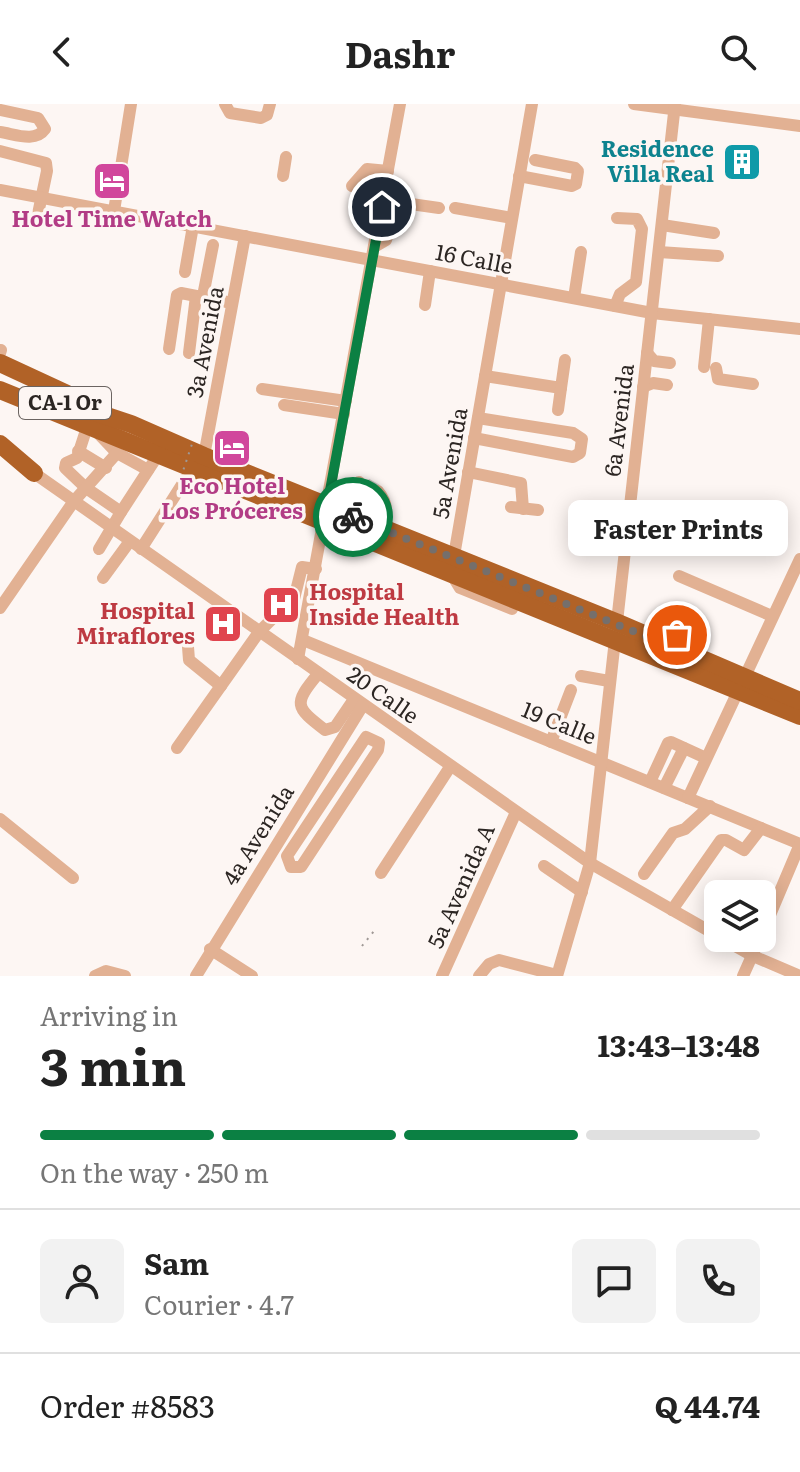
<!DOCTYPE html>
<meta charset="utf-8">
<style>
body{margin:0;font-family:Literata,serif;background:#f2f2f2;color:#222;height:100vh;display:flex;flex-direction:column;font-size:30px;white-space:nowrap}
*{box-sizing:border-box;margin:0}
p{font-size:26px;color:#767676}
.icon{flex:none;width:44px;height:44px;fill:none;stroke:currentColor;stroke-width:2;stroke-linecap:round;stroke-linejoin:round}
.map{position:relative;height:872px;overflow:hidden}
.panel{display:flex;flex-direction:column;background:#fff;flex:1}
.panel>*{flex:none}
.controls{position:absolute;left:704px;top:776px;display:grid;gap:16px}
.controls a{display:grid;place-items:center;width:72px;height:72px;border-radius:12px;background:#fff;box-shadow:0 4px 20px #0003;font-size:40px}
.pin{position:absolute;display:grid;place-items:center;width:68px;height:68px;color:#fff;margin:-34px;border:4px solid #fff;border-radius:50%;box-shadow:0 2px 8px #0007}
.courier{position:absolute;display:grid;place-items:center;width:80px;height:80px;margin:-40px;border:6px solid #0b8043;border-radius:50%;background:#fff;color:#222;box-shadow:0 2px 10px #0007}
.bubble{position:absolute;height:56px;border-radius:12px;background:#fff;box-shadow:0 4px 20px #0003;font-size:26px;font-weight:700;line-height:56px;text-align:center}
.overview em{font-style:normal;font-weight:700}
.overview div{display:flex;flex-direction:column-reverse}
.overview{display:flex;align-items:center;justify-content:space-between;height:136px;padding:0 40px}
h1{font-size:52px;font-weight:700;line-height:60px}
.bar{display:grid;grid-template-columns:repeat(4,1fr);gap:12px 8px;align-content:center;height:96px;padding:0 40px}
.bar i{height:10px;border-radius:6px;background:#e0e0e0}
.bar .active{background:#0b8043}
.bar p{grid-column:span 4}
.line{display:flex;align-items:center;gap:20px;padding:0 40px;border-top:2px solid #e0e0e0}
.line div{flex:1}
.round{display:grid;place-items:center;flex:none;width:84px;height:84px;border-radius:12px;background:#f2f2f2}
header{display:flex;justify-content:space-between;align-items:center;height:104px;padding:0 40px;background:#fff;font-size:36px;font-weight:700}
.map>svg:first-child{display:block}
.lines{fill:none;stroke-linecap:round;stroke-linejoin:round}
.minor-tunnel{stroke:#d3ccc9;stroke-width:12;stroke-dasharray:12 6;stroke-linecap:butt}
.path{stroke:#9f9895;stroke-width:2;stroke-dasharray:2 6;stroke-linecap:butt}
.minor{stroke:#e2b193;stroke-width:12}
.highway{stroke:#b16227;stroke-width:18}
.path-bridge{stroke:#9f9895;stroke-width:2;stroke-dasharray:2 6;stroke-linecap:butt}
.done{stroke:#756f6c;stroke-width:8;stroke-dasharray:0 14.4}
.route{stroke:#0b8043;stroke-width:10}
.labels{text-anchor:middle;stroke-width:7;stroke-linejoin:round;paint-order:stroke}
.shield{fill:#fdf6f3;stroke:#6b6461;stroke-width:2}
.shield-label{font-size:20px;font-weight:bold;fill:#2c2623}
.culture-label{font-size:22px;font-weight:bold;fill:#0d838f;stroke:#fdf6f3;text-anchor:end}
.hotel-label{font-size:22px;font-weight:bold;fill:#b23c85;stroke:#fdf6f3}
.street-label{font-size:22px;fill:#2c2623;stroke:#fdf6f3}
.health-label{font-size:22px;font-weight:bold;fill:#be3a42;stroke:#fdf6f3;text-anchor:start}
</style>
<header><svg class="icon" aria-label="back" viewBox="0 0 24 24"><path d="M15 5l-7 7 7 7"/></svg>Dashr<svg class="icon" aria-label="search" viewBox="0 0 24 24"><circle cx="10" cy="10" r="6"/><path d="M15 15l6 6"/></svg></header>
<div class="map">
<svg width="800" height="872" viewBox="0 0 800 872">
<rect width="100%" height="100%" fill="#fdf6f3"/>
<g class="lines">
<polyline class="minor-tunnel" points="366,380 378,387"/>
<polyline class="path" points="362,842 374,827"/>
<g class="minor">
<polyline points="225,0 230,9 261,14 267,11 270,0"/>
<polyline points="634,0 800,22"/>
<path d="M0,28C15,30 35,39 45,25L38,14L1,6"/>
<polyline points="0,47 46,59 47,67 38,110"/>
<polyline points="283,72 286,53"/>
<polyline points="519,72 572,82 576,80 578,67 575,64 535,56"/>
<polyline points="352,82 367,65 388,67"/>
<polyline points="0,86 652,209 800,225"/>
<polyline points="383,96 439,104"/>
<polyline points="455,104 512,114"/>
<polyline points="114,107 131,0"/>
<polyline points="662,121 714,129"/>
<polyline points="374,143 386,136 391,119 382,103"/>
<polyline points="659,148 718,152"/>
<polyline points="185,168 193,122"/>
<polyline points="203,192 213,141"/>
<polyline points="574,194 581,148"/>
<polyline points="425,201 430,167"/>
<polyline points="615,202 620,190 636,178 642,125 637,115 617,114"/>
<polyline points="169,245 177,191 181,189 232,199"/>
<polyline points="0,249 1,246"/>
<polyline points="189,249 196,192"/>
<polyline points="647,249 654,257 670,259"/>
<polyline points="704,263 709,215"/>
<polyline points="716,264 718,275 753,280"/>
<polyline points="485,272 561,284 565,256"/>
<polyline points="643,283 653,279 667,281"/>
<polyline points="262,285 346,297"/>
<polyline points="284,301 344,310"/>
<polyline points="558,306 561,284"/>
<polyline points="87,323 77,354 66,359 65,364 86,384 121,408 99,445"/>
<polyline points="99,330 117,349 148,366"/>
<polyline points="474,334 573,353 580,349 582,335 573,329 478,314"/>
<polyline points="78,347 106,364"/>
<polyline points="204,352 245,132"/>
<polyline points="468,368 521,379 523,405"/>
<polyline points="34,369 590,759 718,832"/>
<path d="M378,387C388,399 388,410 382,425"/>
<polyline points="511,403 538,406"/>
<polyline points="121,408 158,351"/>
<polyline points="347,411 359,378"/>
<polyline points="141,445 192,365"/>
<polyline points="454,452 532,0"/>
<polyline points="452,471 460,484 512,505"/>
<polyline points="679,472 772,512"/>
<polyline points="103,474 130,437"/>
<polyline points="0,504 74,397 117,349"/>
<polyline points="303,536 800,740"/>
<polyline points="188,543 189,556 221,582"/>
<polyline points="298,555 400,0"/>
<path d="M318,570C293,600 295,603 325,626L335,623L354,595"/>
<polyline points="581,572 609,577"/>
<polygon points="366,633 379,639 378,646 301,763 291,763 287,752"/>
<polyline points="551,638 571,586"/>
<polyline points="177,644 259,528 279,508 289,507 292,503 302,463 316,465"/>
<polyline points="650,678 668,639 671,638 706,654"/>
<polyline points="664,684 684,644"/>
<polyline points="688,694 800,455"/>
<polyline points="0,715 73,774"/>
<polyline points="544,762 582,788"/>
<polyline points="381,769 450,663"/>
<polyline points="644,770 673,729 685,725 710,702"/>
<polyline points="672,806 721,736 726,736 744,746 761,724"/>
<polyline points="762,830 800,740"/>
<polyline points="721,834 753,852 800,872"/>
<polyline points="210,845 252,872"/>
<polyline points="95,872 106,867 125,872"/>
<polyline points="196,872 363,601"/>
<polyline points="442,872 516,708"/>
<polyline points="479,872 489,860 499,856 557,871"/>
<polyline points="557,872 590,759 675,0"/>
<polyline points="743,872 760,834"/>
</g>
<g class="highway">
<polyline points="0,259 67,290"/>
<path d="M0,286C266,395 534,501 800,612"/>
<polyline points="47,292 131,320 204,352 616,518 800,597"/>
<polyline points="0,340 34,369"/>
</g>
<polyline class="path-bridge" points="181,373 192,340"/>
</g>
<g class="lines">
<polyline class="done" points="353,413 672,543 677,531"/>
<polyline class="route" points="353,413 327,403 382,103"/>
</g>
<defs>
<g id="building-square" transform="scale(2)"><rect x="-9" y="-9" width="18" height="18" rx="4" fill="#0f9aa8" stroke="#fdf6f3"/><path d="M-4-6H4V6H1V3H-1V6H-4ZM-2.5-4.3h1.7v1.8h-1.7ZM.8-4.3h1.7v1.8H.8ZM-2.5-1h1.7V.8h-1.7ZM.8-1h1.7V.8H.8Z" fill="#fff"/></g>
<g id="hotel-square" transform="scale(2)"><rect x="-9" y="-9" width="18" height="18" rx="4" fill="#d1479c" stroke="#fdf6f3"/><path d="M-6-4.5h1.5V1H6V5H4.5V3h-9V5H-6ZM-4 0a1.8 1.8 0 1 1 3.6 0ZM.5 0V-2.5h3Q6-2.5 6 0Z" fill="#fff"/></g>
<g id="hospital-square" transform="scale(2)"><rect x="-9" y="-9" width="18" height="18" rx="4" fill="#e0444e" stroke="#fdf6f3"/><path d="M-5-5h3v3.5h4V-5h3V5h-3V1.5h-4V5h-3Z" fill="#fff"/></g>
</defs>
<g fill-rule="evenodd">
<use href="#building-square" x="742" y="58"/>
<use href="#hotel-square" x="112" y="77"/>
<use href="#hotel-square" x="232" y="344"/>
<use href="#hospital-square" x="281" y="501"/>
<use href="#hospital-square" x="223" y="520"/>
</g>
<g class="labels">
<rect class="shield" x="19" y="283" width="92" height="32" rx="6"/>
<g class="shield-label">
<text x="65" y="306">CA-1 Or</text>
</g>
<g class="culture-label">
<text x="714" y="53">Residence<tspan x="714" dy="25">Villa Real</tspan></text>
</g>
<g class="hotel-label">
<text x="112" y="123">Hotel Time Watch</text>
<text x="232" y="390">Eco Hotel<tspan x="232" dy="25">Los Próceres</tspan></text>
</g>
<g class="street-label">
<text transform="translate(474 155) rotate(11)" y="8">16 Calle</text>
<text transform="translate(205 238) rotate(-79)" y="8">3a Avenida</text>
<text transform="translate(619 316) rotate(-83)" y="8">6a Avenida</text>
<text transform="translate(450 359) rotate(-80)" y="8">5a Avenida</text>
<text transform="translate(383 591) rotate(35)" y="8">20 Calle</text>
<text transform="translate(559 619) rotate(22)" y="8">19 Calle</text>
<text transform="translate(258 731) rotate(-58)" y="8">4a Avenida</text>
<text transform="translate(461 782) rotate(-66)" y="8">5a Avenida A</text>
</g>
<g class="health-label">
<text x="309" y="496">Hospital<tspan x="309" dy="25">Inside Health</tspan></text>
<text x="195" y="515" text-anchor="end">Hospital<tspan x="195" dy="25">Miraflores</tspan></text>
</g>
</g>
</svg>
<div class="controls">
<a><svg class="icon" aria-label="layers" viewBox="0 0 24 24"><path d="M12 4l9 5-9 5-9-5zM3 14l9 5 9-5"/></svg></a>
</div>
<div class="pin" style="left:677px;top:531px;background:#ea580c"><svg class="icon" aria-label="bag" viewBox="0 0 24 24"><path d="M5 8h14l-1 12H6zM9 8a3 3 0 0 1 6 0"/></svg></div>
<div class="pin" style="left:382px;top:103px;background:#1f2937"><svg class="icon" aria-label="home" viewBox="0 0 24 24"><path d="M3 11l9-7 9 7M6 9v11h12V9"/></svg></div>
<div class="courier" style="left:353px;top:413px"><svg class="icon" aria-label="bike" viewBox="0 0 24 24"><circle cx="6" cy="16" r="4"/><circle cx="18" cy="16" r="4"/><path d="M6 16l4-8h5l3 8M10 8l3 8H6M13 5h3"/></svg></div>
<div class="bubble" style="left:568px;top:396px;width:220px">Faster Prints</div>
</div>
<section class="panel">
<div class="overview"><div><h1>3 min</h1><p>Arriving in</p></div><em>13:43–13:48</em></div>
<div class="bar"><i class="active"></i><i class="active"></i><i class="active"></i><i></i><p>On the way · 250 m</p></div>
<div class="line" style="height:144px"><a class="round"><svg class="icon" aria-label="person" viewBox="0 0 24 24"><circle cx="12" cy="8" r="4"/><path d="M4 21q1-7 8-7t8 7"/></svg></a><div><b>Sam</b><p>Courier · 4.7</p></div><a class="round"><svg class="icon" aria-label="chat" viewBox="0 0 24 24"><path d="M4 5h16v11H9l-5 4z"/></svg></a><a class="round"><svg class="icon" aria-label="phone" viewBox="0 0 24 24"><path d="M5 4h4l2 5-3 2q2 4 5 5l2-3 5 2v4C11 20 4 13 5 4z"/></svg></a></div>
<div class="line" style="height:104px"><div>Order #8583</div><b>Q 44.74</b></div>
</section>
